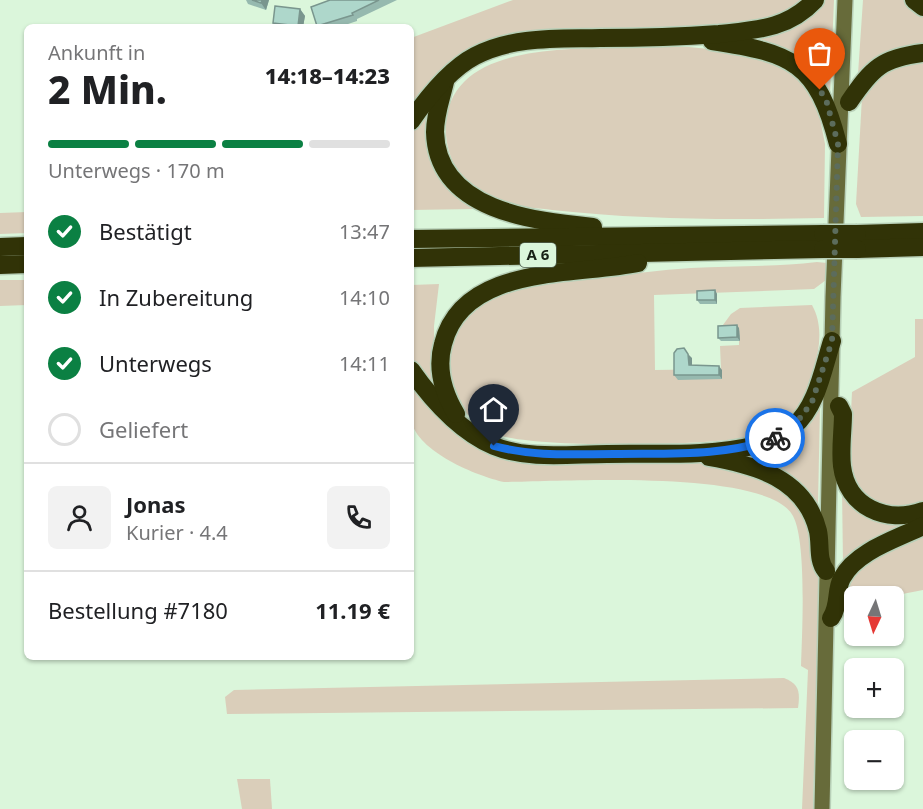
<!DOCTYPE html>
<html lang="de">
<meta charset="utf-8">
<style>
body{margin:0;font-family:"Noto Sans",sans-serif;background:#f2f2f2;color:#202124;height:100vh;display:flex;flex-direction:column;font-size:22px;white-space:nowrap}
*{box-sizing:border-box;margin:0}
p{font-size:20px;color:#757577}
.icon{flex:none;width:33px;height:33px;fill:none;stroke:currentColor;stroke-width:2;stroke-linecap:round;stroke-linejoin:round}
.map{position:relative;flex:1;overflow:hidden}
.panel{position:absolute;left:24px;top:24px;width:390px;height:636px;display:flex;flex-direction:column;background:#fff;border-radius:9px;box-shadow:0 2px 4px #0004}
.panel>*{flex:none}
.needle{width:39px;rotate:184deg}
.buttons{position:absolute;left:844px;top:586px;display:grid;gap:12px}
.buttons a{display:grid;place-items:center;width:60px;height:60px;border-radius:9px;background:#fff;box-shadow:0 2px 4px #0004;font-size:30px}
.pin{position:absolute;display:grid;place-items:center;width:51px;height:51px;color:#fff;margin:-62px -26px;border-radius:50% 50% 50% 0;rotate:-45deg;box-shadow:0 0 6px #0007}
.pin .icon{rotate:45deg}
.courier{position:absolute;display:grid;place-items:center;width:60px;height:60px;margin:-30px;border:4px solid #1a73e8;border-radius:50%;background:#fff;color:#222;box-shadow:0 2px 8px #0007}
.overview em{font-style:normal;font-weight:800}
.overview div{display:flex;flex-direction:column-reverse}
.overview{display:flex;align-items:center;justify-content:space-between;height:102px;padding:0 24px}
h1{font-size:39px;font-weight:800;line-height:45px}
.bar{display:grid;grid-template-columns:repeat(4,1fr);gap:9px 6px;align-content:center;height:72px;padding:0 24px}
.bar i{height:8px;border-radius:4px;background:#e0e0e0}
.bar .active{background:#0b8043}
.bar p{grid-column:span 4}
.line{display:flex;align-items:center;gap:15px;padding:0 24px;border-top:2px solid #e0e0e0}
.line div{flex:1}
.round{display:grid;place-items:center;flex:none;width:63px;height:63px;border-radius:9px;background:#f2f2f2}
ol{padding:0 24px;list-style:none}
li{display:flex;align-items:center;gap:18px;height:66px}
li p{margin-inline-start:auto}
li .icon{padding:6px;border-radius:50%;background:#0b8043;color:#fff;stroke-width:4}
li:last-child{color:#757577}
li i{width:33px;height:33px;border:3px solid #e0e0e0;border-radius:50%}
.map>svg:first-child{display:block}
.green{fill:#daceba}
.lines{fill:none;stroke-linecap:round;stroke-linejoin:round}
.secondary-casing{stroke:#b8d0b8;stroke-width:18}
.motorway-casing{stroke:#b8d0b8;stroke-width:21}
.secondary{stroke:#676b3a;stroke-width:15}
.motorway{stroke:#313307;stroke-width:18}
.motorway-bridge-casing{stroke:#b8d0b8;stroke-width:21;stroke-linecap:butt}
.motorway-bridge{stroke:#313307;stroke-width:18}
.wall{fill:#96b9af}
.shaded-wall{fill:#7a968e}
.building{fill:#aed7cb;stroke:#7a968e;stroke-width:1.5}
.done{stroke:#5c6c5c;stroke-width:6;stroke-dasharray:0 10.8}
.route{stroke:#1a73e8;stroke-width:8}
.labels{text-anchor:middle;stroke-width:6;stroke-linejoin:round;paint-order:stroke}
.shield{fill:#dbf6db;stroke:#526152;stroke-width:1.5}
.shield-label{font-size:15px;font-weight:bold;fill:#182117}
</style>
<div class="map">
<svg width="923" height="809" viewBox="0 0 923 809">
<rect width="100%" height="100%" fill="#dbf6db"/>
<g class="green">
<polygon points="513,0 807,0 770,20 686,31 524,33 411,109 411,38"/>
<path d="M822,0H834L830,94C804,57 793,49 750,36Z"/>
<path d="M863,0H906L923,12V47C897,52 876,54 858,74Z"/>
<path d="M616,47H689L738,52L790,70L816,98L825,144L824,218C733,220 643,220 552,210C530,207 501,207 481,195C460,182 448,158 446,135C441,46 555,50 616,47Z"/>
<polygon points="923,62 923,216 861,217 856,204 862,97 883,71"/>
<path d="M427,110C428,164 431,176 474,209L411,210V134Z"/>
<polygon points="27,212 27,233 0,234 0,213"/>
<path d="M817,262L827,263L826,280L814,289L654,295L655,370L721,369L720,346L739,345V328L720,329L731,314L740,308L812,305C823,325 820,347 814,368C807,391 800,417 777,430C746,448 529,449 496,434C484,429 470,419 463,409C450,391 448,373 450,352C453,327 471,305 494,295C526,281 565,280 599,277C630,274 661,270 691,268C733,266 775,267 817,262Z"/>
<polygon points="0,280 27,280 27,305 0,306"/>
<polygon points="439,284 434,326 435,391 411,357 411,285"/>
<polygon points="915,319 923,319 923,503 914,507 886,508 864,495 848,473 852,392 915,357"/>
<path d="M411,378C443,418 457,444 509,459L716,463L758,471L803,507L819,572L813,809H802L808,670L801,666C802,634 807,542 793,516C768,468 557,482 504,482C477,476 417,452 411,420C409,407 411,391 411,378Z"/>
<polygon points="820,405 818,505 817,507 741,457"/>
<polygon points="842,488 912,523 843,564"/>
<polygon points="923,533 923,590 887,597 855,597 855,601 843,591 855,569"/>
<path d="M784,678C800,684 800,693 798,708L227,714L225,697L234,690Z"/>
<polygon points="237,779 270,779 272,809 242,809"/>
</g>
<g class="lines">
<g class="secondary-casing">
<polyline id="secondary" points="822,809 833,297 845,0"/>
</g>
<g class="motorway-casing">
<g id="motorway">
<polyline points="914,0 923,7"/>
<path d="M712,41C792,53 817,62 838,144"/>
<path d="M445,82C441,99 435,115 435,132C437,211 534,221 593,227"/>
<path d="M849,102C872,68 882,58 923,53"/>
<path d="M411,121C427,98 450,69 475,56C513,36 558,39 600,38C640,38 679,37 719,34C756,30 788,29 815,0"/>
<polyline points="857,234 923,232"/>
<polyline points="411,239 823,234"/>
<polyline points="0,247 27,246"/>
<polyline points="857,249 923,247"/>
<polyline points="411,258 823,249"/>
<polyline points="0,265 27,264"/>
<path d="M411,370C432,400 459,431 494,446C528,460 571,454 607,454C656,453 709,457 757,445C769,442 783,435 793,427C817,407 823,369 832,341"/>
<path d="M839,406L843,414C843,430 840,449 842,466C847,507 886,524 923,511"/>
<path d="M456,414C443,392 436,369 443,344C463,264 575,276 638,263"/>
<path d="M709,457C755,465 805,478 818,531C821,545 817,560 826,571"/>
<path d="M831,618C840,605 835,591 842,578C856,551 897,539 923,526"/>
</g>
</g>
<use href="#secondary" class="secondary"/>
<use href="#motorway" class="motorway"/>
<g class="motorway-bridge-casing">
<g id="motorway-bridge">
<polyline points="823,234 857,234"/>
<polyline points="823,249 857,249"/>
</g>
</g>
<use href="#motorway-bridge" class="motorway-bridge"/>
</g>
<g class="wall">
<polygon points="246,0 269,0 266,10 248,4"/>
<polygon points="330,0 397,0 357,19 357,21 339,27 318,27 311,7"/>
<polygon points="300,9 305,16 303,27 276,27 273,23"/>
<polygon points="715,290 717,294 717,304 700,304 697,300"/>
<polygon points="739,328 740,341 721,341 718,338"/>
<polygon points="692,358 692,365 722,370 722,379 678,380 674,375"/>
</g>
<g class="shaded-wall">
<polygon points="262,0 269,0 266,10 261,3"/>
<polygon points="300,9 305,16 303,27 299,27 298,26"/>
<polygon points="715,290 717,294 717,304 715,300"/>
<polygon points="737,325 739,328 740,341 737,337"/>
<polygon points="688,354 692,358 692,370 689,365"/>
<polygon points="719,366 722,370 722,379 719,375"/>
</g>
<g class="building">
<polygon points="252,0 262,0 261,3"/>
<polygon points="330,0 379,0 352,13 353,15 317,26 311,7"/>
<polygon points="275,6 300,9 298,26 273,23"/>
<polygon points="715,290 715,300 697,300 697,291"/>
<polygon points="737,325 737,337 718,338 718,326"/>
<polygon points="684,348 688,354 689,365 719,366 719,375 674,375 674,353 677,349"/>
</g>
<g class="lines">
<polyline class="done" points="775,438 794,426 812,402 832,341 838,144 827,103 820,90"/>
<path class="route" d="M494,446C534,457 574,454 614,454C666,453 725,457 775,438"/>
</g>
<g class="labels">
<rect class="shield" x="520" y="243" width="36" height="24" rx="4.5"/>
<g class="shield-label">
<text x="538" y="260">A 6</text>
</g>
</g>
</svg>
<div class="buttons">
<a><svg class="needle" viewBox="-14 -14 28 28"><path d="M0-13l5 13h-10z" fill="#e53935"/><path d="M0 13l5-13h-10z" fill="#757577"/></svg></a>
<a>+</a>
<a>−</a>
</div>
<div class="pin" style="left:820px;top:90px;background:#ea580c"><svg class="icon" aria-label="bag" viewBox="0 0 24 24"><path d="M5 8h14l-1 12H6zM9 8a3 3 0 0 1 6 0"/></svg></div>
<div class="pin" style="left:494px;top:446px;background:#1f2937"><svg class="icon" aria-label="home" viewBox="0 0 24 24"><path d="M3 11l9-7 9 7M6 9v11h12V9"/></svg></div>
<div class="courier" style="left:775px;top:438px"><svg class="icon" aria-label="bike" viewBox="0 0 24 24"><circle cx="6" cy="16" r="4"/><circle cx="18" cy="16" r="4"/><path d="M6 16l4-8h5l3 8M10 8l3 8H6M13 5h3"/></svg></div>
<section class="panel">
<div class="overview"><div><h1>2 Min.</h1><p>Ankunft in</p></div><em>14:18–14:23</em></div>
<div class="bar"><i class="active"></i><i class="active"></i><i class="active"></i><i></i><p>Unterwegs · 170 m</p></div>
<ol>
<li><svg class="icon" aria-label="check" viewBox="0 0 24 24"><path d="M5 12l5 5 9-10"/></svg>Bestätigt<p>13:47</p></li>
<li><svg class="icon" aria-label="check" viewBox="0 0 24 24"><path d="M5 12l5 5 9-10"/></svg>In Zubereitung<p>14:10</p></li>
<li><svg class="icon" aria-label="check" viewBox="0 0 24 24"><path d="M5 12l5 5 9-10"/></svg>Unterwegs<p>14:11</p></li>
<li><i></i>Geliefert</li>
</ol>
<div class="line" style="height:108px"><a class="round"><svg class="icon" aria-label="person" viewBox="0 0 24 24"><circle cx="12" cy="8" r="4"/><path d="M4 21q1-7 8-7t8 7"/></svg></a><div><b>Jonas</b><p>Kurier · 4.4</p></div><a class="round"><svg class="icon" aria-label="phone" viewBox="0 0 24 24"><path d="M5 4h4l2 5-3 2q2 4 5 5l2-3 5 2v4C11 20 4 13 5 4z"/></svg></a></div>
<div class="line" style="height:78px"><div>Bestellung #7180</div><b>11.19 €</b></div>
</section>
</div>
